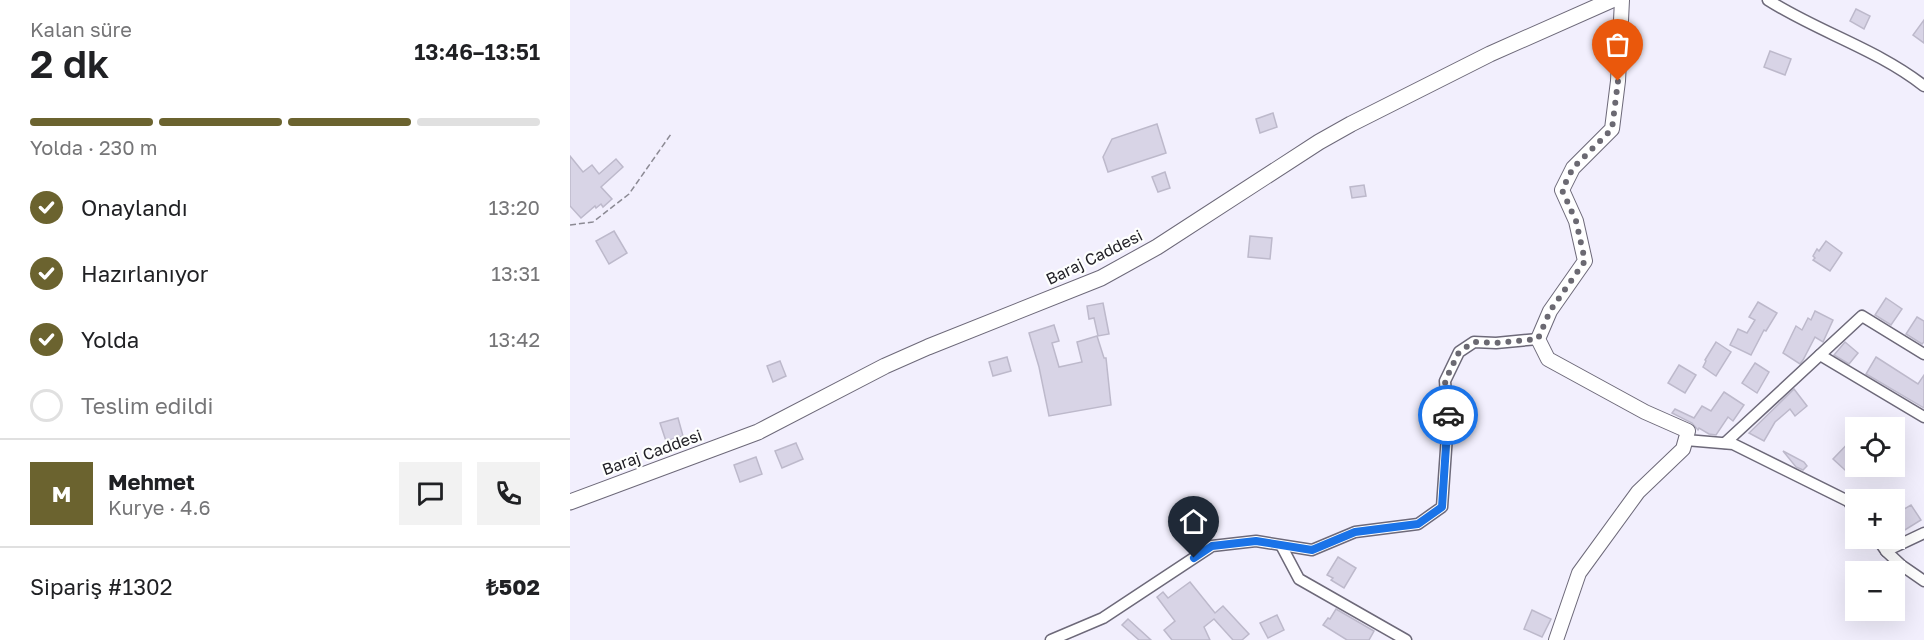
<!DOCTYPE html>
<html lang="tr">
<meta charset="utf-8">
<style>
body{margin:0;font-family:"Golos Text",sans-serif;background:#f2f2f2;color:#202124;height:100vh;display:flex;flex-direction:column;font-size:22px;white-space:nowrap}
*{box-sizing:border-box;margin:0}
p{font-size:20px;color:#757577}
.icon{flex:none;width:33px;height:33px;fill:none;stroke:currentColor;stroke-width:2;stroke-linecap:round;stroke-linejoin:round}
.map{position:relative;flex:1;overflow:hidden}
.panel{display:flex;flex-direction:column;background:#fff;width:570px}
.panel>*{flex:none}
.fabs{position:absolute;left:1275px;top:417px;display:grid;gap:12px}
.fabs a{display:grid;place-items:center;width:60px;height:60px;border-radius:0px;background:#fff;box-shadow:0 6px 24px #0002;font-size:30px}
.pin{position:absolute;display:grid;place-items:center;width:51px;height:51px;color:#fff;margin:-62px -26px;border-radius:50% 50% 50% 0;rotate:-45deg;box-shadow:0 0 6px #0007}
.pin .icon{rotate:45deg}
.courier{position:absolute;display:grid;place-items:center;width:60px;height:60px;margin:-30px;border:4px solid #1a73e8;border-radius:50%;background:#fff;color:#222;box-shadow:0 2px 8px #0007}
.head em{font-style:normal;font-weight:600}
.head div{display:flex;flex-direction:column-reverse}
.head{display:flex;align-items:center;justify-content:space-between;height:102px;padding:0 30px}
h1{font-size:39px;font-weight:600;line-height:45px}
.bar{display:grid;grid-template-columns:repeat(4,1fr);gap:9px 6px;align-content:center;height:72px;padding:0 30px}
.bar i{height:8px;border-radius:4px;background:#e0e0e0}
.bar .on{background:#6b632f}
.bar p{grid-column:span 4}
.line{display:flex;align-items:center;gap:15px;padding:0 30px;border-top:2px solid #e0e0e0}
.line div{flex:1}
.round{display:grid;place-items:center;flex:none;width:63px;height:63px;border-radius:0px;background:#f2f2f2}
ol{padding:0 30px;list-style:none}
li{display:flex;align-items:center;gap:18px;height:66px}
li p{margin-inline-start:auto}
li .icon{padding:6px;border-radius:50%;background:#6b632f;color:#fff;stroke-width:4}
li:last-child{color:#757577}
li i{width:33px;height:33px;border:3px solid #e0e0e0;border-radius:50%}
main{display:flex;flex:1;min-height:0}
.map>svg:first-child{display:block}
.building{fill:#d8d4e6;stroke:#bdb9cb;stroke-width:1.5}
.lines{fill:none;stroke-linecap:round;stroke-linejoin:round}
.minor-casing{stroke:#6d6979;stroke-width:13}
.tertiary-casing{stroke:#6d6979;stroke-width:16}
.secondary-casing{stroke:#6d6979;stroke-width:17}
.path{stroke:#8c8a94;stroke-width:1.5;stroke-dasharray:6 3;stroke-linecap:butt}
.minor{stroke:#fff;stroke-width:10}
.tertiary{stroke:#fff;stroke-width:14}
.secondary{stroke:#fff;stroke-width:15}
.done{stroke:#6b6972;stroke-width:6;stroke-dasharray:0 10.8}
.route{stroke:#1a73e8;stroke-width:8}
.labels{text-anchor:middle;stroke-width:4.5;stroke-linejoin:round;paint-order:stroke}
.street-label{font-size:16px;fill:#222127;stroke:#fefffe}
</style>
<main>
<section class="panel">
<div class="head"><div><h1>2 dk</h1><p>Kalan süre</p></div><em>13:46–13:51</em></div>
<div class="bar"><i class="on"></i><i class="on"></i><i class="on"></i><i></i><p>Yolda · 230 m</p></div>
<ol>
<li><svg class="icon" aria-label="check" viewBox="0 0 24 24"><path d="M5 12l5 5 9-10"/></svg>Onaylandı<p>13:20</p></li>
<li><svg class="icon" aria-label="check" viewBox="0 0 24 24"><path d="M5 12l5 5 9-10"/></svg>Hazırlanıyor<p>13:31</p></li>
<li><svg class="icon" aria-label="check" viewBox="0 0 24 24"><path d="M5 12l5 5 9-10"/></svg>Yolda<p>13:42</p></li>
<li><i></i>Teslim edildi</li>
</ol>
<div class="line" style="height:108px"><b class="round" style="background:#6b632f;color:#fff">M</b><div><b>Mehmet</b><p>Kurye · 4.6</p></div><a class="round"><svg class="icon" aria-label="chat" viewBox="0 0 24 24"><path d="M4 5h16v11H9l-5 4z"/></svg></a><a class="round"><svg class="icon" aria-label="phone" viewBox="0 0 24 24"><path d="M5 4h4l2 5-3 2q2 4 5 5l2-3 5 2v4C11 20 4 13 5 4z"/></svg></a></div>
<div class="line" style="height:78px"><div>Sipariş #1302</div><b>₺502</b></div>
</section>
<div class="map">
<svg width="1354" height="640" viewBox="0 0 1354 640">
<rect width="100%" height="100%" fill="#f2effd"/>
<g class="building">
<polygon points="1286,9 1300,16 1294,29 1280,21"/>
<polygon points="1354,20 1354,43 1343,35"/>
<polygon points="1200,51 1221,59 1215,75 1194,67"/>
<polygon points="703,113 707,127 690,133 686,119"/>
<polygon points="587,124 596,153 538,172 533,157 542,139"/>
<polygon points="0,156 13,172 22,165 29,174 46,159 53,167 31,187 42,199 33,207 31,204 26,208 25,206 11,218 0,206"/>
<polygon points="595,172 600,188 588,192 582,177"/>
<polygon points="794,185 796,196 782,198 780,187"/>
<polygon points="44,231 57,253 39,264 26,241"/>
<polygon points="680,236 702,238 700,259 678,257"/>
<polygon points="1256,241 1272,253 1260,271 1243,260 1245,258 1243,256 1247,249 1249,251"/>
<polygon points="1316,298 1332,309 1321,325 1305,315"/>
<polygon points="1188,302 1207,313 1196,331 1194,330 1181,355 1160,345 1168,329 1177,333 1185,320 1179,317"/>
<polygon points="533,303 539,334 528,336 524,318 519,319 517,306"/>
<polygon points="1245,311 1263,320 1253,342 1245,337 1233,360 1230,364 1213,353 1226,326 1232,330 1238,318 1241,320"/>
<polygon points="1347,317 1354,321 1354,342 1352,344 1336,334"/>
<polygon points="484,325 489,341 482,343 489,367 512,362 507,342 527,336 534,358 536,358 541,405 479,416 469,367 459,333"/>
<polygon points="1146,342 1161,352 1146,376 1133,367 1136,361 1135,360"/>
<polygon points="1275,342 1288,353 1279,364 1264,355"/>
<polygon points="437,357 441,371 423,376 419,362"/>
<polygon points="1306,357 1348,384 1354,375 1354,408 1296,374"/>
<polygon points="210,361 216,376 203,382 197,366"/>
<polygon points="1185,363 1199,372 1187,393 1172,383"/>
<polygon points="1109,365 1126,375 1115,393 1098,383"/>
<polygon points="1224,389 1237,406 1225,416 1220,409 1205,422 1194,441 1179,433"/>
<polygon points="1154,392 1174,405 1163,421 1158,417 1146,435 1139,434 1129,428 1128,430 1122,423 1102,413 1105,409 1124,418 1132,406 1141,411"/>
<polygon points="108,418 113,436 96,441 90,423"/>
<polygon points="1286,435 1286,458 1275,470 1263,459"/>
<polygon points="226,443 233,459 212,468 205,451"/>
<polygon points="1213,451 1234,462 1237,466 1233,470 1226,467"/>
<polygon points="186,457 192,474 170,482 164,465"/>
<polygon points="1341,505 1351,520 1330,533 1324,524 1324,515"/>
<polygon points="768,557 786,568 774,588 761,580 763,578 757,575"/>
<polygon points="620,582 645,613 653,606 679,634 672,640 663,640 644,619 634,627 640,640 602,640 594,630 605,621 587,597 593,592 598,598"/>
<polygon points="766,609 804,631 799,640 777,640 753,625 758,618 760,619"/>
<polygon points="962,610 981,619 972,637 954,629"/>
<polygon points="707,615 714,630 698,638 690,623"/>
<polygon points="558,619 581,640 569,640 552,625"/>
</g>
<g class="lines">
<g class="minor-casing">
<g id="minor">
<path d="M1198,0C1248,32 1307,49 1354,86"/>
<polyline points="1250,355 1354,417"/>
<polyline points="1116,440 1163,444 1278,501 1286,511"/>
<polyline points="1155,443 1292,316 1354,354"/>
<polyline points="1307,538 1316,551 1354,533"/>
<polyline points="712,547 729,579 836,640"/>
<polyline points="1316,551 1331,565 1354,581"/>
<polyline points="481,640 533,618 642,546 686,541 742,550 785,532 848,524 872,507 878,421 875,381 889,352 904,342 926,343 968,339"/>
</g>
</g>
<g class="tertiary-casing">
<polyline id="tertiary" points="986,640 1009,573 1068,492 1113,449 1118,431 1075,412 978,359 968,339 980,311 1015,261 1006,221 992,190 1003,168 1042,129 1048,81 1052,0"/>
</g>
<g class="secondary-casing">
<polyline id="secondary" points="0,502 188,432 315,366 358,347 531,278 587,247 749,142 781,124 920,54 1042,0"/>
</g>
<polyline class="path" points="0,225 23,222 59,194 101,134"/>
<use href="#minor" class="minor"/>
<use href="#tertiary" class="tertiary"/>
<use href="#secondary" class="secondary"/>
</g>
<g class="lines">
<polyline class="done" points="878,415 875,381 889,352 904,342 926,343 968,339 980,311 1015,261 1006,221 992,190 1003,168 1042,129 1048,81"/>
<polyline class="route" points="624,558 642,546 686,541 742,550 785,532 848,524 872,507 878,415"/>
</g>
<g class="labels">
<g class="street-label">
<text transform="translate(524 257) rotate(-26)" y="6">Baraj Caddesi</text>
<text transform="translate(82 452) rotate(-20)" y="6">Baraj Caddesi</text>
</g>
</g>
</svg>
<div class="fabs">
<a><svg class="icon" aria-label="locate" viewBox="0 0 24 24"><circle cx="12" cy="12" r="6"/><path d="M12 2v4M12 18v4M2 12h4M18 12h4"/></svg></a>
<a>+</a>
<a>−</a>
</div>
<div class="pin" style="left:1048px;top:81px;background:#ea580c"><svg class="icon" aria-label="bag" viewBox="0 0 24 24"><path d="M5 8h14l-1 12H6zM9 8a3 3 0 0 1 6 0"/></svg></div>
<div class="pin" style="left:624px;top:558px;background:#1f2937"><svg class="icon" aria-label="home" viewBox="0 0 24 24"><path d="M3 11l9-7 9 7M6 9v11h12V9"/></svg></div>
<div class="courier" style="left:878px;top:415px"><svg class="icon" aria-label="car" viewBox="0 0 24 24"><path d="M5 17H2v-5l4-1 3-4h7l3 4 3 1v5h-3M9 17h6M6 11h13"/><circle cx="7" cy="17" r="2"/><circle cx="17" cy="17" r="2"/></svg></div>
</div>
</main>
